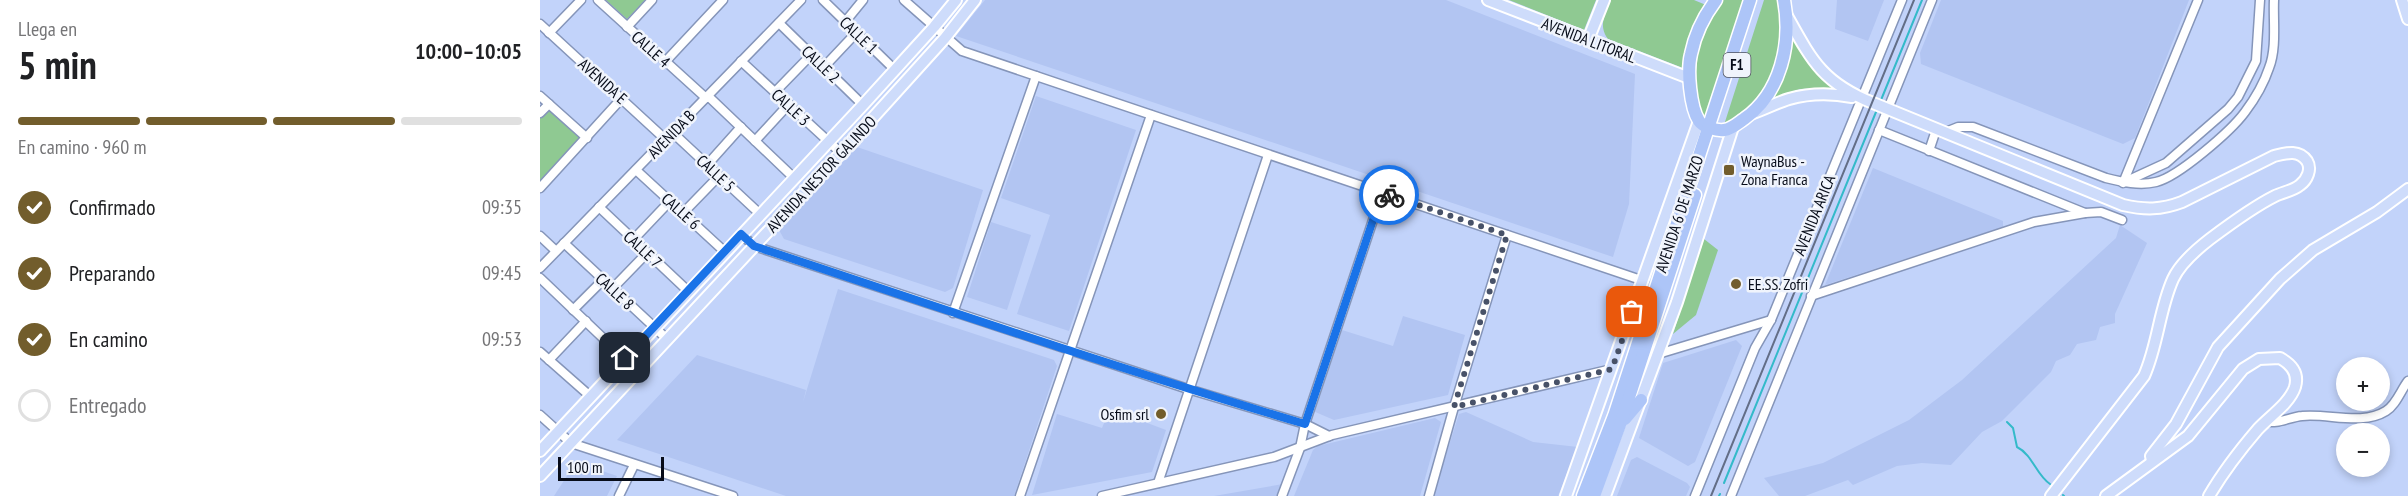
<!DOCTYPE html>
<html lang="es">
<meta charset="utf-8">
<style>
body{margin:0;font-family:"PT Sans Narrow",sans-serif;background:#f2f2f2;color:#202124;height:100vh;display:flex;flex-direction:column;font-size:22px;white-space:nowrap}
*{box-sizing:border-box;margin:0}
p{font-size:20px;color:#757577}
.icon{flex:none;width:33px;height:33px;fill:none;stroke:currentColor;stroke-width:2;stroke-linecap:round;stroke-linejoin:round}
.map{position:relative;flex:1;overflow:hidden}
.drawer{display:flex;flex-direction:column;background:#fff;width:540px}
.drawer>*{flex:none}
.fabs{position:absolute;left:1796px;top:357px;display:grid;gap:12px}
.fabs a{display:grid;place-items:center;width:54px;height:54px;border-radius:50%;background:#fff;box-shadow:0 3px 9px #0003;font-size:30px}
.scale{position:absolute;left:18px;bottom:15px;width:106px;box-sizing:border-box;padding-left:6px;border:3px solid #070c19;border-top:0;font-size:16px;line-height:21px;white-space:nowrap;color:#070c19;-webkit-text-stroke:4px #f0f4fc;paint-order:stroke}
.pin{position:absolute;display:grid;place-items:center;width:51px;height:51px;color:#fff;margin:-26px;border-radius:12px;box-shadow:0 3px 9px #0006}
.courier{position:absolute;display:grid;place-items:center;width:60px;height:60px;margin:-30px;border:4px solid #1a73e8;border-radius:50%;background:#fff;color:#222;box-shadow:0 2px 8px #0007}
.headline em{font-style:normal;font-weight:700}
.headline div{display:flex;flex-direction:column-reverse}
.headline{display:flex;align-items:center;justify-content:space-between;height:102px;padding:0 18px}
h1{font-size:39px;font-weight:700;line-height:45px}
.bar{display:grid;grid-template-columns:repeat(4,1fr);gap:9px 6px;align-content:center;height:72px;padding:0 18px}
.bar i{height:8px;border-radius:4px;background:#e0e0e0}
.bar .active{background:#725d2c}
.bar p{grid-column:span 4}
ol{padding:0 18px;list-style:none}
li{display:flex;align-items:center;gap:18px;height:66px}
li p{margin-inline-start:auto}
li .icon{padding:6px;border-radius:50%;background:#725d2c;color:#fff;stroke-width:4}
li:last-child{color:#757577}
li i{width:33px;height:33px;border:3px solid #e0e0e0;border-radius:50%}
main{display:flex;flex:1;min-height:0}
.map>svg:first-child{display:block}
.built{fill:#b2c5f2}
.green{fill:#8fc992}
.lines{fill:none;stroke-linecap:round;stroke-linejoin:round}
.stream{stroke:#34bac9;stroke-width:2}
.minor-casing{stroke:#8595b9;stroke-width:11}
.major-casing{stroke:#fff;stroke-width:14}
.highway-casing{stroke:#fff;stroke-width:15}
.minor{stroke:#fff;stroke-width:8}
.major{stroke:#cedcfb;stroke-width:10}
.highway{stroke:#adc5f8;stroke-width:12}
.rail{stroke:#636e87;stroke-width:2}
.done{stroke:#485268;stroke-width:6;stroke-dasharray:0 10.8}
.route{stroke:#1a73e8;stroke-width:8}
.poi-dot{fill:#725d2c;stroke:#f0f4fc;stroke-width:2}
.labels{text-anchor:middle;stroke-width:5;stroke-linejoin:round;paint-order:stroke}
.shield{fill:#f0f4fc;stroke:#4d525d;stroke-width:1.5}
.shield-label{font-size:15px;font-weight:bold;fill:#070c19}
.street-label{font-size:16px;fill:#070c19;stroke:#f0f4fc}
.poi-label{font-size:16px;fill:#070c19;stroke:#f0f4fc;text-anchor:start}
</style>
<main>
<section class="drawer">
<div class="headline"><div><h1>5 min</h1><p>Llega en</p></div><em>10:00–10:05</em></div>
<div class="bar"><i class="active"></i><i class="active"></i><i class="active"></i><i></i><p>En camino · 960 m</p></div>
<ol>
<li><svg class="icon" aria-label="check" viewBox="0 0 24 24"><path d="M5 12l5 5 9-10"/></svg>Confirmado<p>09:35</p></li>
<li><svg class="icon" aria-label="check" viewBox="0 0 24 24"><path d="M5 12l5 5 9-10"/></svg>Preparando<p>09:45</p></li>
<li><svg class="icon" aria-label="check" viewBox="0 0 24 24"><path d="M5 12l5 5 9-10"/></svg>En camino<p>09:53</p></li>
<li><i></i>Entregado</li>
</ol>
</section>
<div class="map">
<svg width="1868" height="496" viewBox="0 0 1868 496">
<rect width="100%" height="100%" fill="#c2d3fa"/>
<g class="built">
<polygon points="445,0 906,0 1095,74 1089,204 1073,257 416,36"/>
<polygon points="1297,0 1344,0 1328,41 1295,29"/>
<polygon points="1401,0 1649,0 1595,138 1583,144 1381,64 1380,53"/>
<polygon points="496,96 596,130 529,331 477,314 510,215 461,198"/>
<polygon points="317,147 443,190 413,288 405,292 244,239 239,230"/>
<polygon points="1333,168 1463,221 1463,227 1285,285"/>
<polygon points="451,222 491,235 467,310 427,297"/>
<polygon points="1580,225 1607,243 1575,314 1575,323 1560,327 1556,340 1537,344 1530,355 1516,361 1511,372 1462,421 1442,432 1411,465 1382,463 1357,466 1313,485 1308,480 1265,496 1239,496 1224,478 1283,463 1369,420 1422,380 1576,238"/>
<polygon points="298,289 514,360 517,366 474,496 246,496 77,440 157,355 266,390 263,402"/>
<polygon points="863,316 925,335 908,395 794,420 773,411 802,330 853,346"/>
<polygon points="1196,340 1202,346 1155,462 1148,466 1099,438 1123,363"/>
<polygon points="570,409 626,430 612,472 492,495 517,414 562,428"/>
<polygon points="926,412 993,442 1038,447 1018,496 893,496 919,414"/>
<polygon points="895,418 901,422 880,496 754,496 773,450 778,446"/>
<polygon points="1097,457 1147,483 1150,487 1146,496 1077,496 1091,460"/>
<polygon points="36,462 77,476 67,496 14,496"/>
<polygon points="743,484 738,496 674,496"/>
</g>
<g class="green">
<polygon points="66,0 105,0 87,19"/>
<polygon points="969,0 1056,0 1044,30"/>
<path d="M1071,0H1154L1166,5L1147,44L1143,68L1068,39C1058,25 1065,15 1071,0Z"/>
<path d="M1182,0H1205L1164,119C1150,84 1152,58 1168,24C1172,15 1175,7 1182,0Z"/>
<path d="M1224,0H1239C1241,15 1244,31 1242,46C1238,79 1214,113 1184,125Z"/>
<path d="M1253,34L1275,72L1293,88L1260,89L1229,101C1243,81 1252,60 1253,34Z"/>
<polygon points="9,107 42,136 0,182 0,117"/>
<polygon points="1164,239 1178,250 1156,315 1133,334"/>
</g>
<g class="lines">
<g class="stream">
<polyline points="1341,100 1382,0"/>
<path d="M1467,422L1473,428L1477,447C1493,455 1496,475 1510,484"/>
<polyline points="1184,483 1336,112"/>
<polyline points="1523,495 1524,496"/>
<polyline points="1179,496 1180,494"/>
</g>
<g class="minor-casing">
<g id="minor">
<polyline points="58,0 166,98"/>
<polyline points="283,0 355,70"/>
<polyline points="364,0 422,51 1104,281"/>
<polyline points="305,22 323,0"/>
<polyline points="239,23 323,105"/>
<polyline points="0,24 125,139"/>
<polyline points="87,27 112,0"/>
<polyline points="9,33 41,0"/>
<polyline points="201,61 301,153"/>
<polyline points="125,62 183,0"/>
<polyline points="284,67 316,33"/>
<polyline points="235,92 271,55"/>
<polyline points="0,96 47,138"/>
<polyline points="168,96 254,178"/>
<polyline points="0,113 9,104"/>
<polyline points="1339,130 1545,213 1561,212 1582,220"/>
<polyline points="132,132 220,214"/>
<path d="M1403,133L1418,127H1433L1566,178C1582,182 1600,186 1616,182C1638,177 1691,131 1705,112C1714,100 1724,83 1729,68C1737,48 1733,21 1734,0"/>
<polyline points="215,141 249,104"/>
<polyline points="1389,151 1396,130"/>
<polyline points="167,165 201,127"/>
<polyline points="96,170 185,252"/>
<polyline points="1589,180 1626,163 1688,109 1698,97 1716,61 1720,0"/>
<polyline points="1583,183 1658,0"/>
<polyline points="0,188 82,98"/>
<polyline points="59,207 148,291"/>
<polyline points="143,213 179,176"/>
<polyline points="201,234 214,246 648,389 765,424 789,436"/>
<polyline points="0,236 16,251"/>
<polyline points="93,240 130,201"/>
<polyline points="24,243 127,339"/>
<polyline points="0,268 261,0"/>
<polyline points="0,278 85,359"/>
<polyline points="73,288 107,253"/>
<polyline points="1271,296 1494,222 1545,213"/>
<polyline points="33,310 63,280"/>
<polyline points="413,313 496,76"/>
<polyline points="0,352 50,396"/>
<polyline points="1118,354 1231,320"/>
<polyline points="9,360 46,321"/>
<polyline points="0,415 31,443 193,496"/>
<path d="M1725,421C1736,425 1750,417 1762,416C1788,413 1822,426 1846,411C1856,405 1861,390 1868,381"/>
<polyline points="618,483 728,155"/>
<polyline points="79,496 94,465"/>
<polyline points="480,496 611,115"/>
<polyline points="562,496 734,457 792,435 1072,369"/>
<polyline points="742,496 760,448 765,424 842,193"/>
<polyline points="889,496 914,407 967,235"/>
<polyline points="1155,496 1215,348 1231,320 1362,0"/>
<polyline points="1191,496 1392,0"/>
</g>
</g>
<g class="major-casing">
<g id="major">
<polyline points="948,0 1149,78"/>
<polyline points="1862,0 1868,19"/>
<path d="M1247,16C1272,61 1283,83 1333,103L1583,205C1605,210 1621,210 1642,202L1734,156C1746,153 1759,149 1767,161C1772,169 1767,180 1760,185C1753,191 1743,192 1735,196C1713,207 1690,224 1670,239C1657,249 1640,264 1633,279C1619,310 1618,345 1604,376L1511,496"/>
<polyline points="1048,40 1064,0"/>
<path d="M1213,113C1225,109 1236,103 1249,99C1270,93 1291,93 1312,97"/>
<polyline points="0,451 323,105 394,27 416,0"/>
<polyline points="1612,461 1611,456 1636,424 1678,347 1740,279 1773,250 1837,212 1868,189"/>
<polyline points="0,476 301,153 405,38 435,0"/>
<polyline points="1026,496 1159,121"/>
<polyline points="1065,496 1137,302 1193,127"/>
<path d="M1566,496L1648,436L1703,369L1719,359L1740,358C1751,364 1759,373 1755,387C1750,403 1729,417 1718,429C1700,450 1683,472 1669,496"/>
</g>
</g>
<g class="highway-casing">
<g id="highway">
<path d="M1176,0C1164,16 1155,34 1151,54C1147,70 1150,107 1159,121C1163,127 1177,131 1184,130C1192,129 1198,123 1204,119C1241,93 1252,43 1244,0"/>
<polyline points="1085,419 1101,400"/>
<polyline points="1043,496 1074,416 1210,0"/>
<polyline points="1054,496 1080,425 1155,195"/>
</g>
</g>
<use href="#minor" class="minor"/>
<use href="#major" class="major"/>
<use href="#highway" class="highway"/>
<polyline class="rail" points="1171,496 1374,0"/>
</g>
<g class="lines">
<polyline class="done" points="849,195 967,235 914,407 1072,369 1092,312"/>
<path class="route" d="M85,358L201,234L214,246C397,307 580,369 765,424L842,193L849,195"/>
</g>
<g class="poi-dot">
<rect x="1183" y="164" width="12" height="12" rx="3"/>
<circle cx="1196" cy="284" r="6"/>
<circle cx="621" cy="414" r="6"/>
</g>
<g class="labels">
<rect class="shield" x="1183.5" y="53" width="27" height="24" rx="4.5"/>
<g class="shield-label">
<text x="1197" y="70">F1</text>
</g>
<g class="street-label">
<text transform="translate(319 35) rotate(44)" y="6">CALLE 1</text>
<text transform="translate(1049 40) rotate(21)" y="6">AVENIDA LITORAL</text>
<text transform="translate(111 49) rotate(42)" y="6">CALLE 4</text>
<text transform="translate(281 64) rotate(44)" y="6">CALLE 2</text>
<text transform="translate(63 81) rotate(42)" y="6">AVENIDA E</text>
<text transform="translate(251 107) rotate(43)" y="6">CALLE 3</text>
<text transform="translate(131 134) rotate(-46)" y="6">AVENIDA B</text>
<text transform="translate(176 173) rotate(43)" y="6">CALLE 5</text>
<text transform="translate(281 174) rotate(-47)" y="6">AVENIDA NESTOR GALINDO</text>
<text transform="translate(141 211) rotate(42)" y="6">CALLE 6</text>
<text transform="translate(1139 214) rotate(-72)" y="6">AVENIDA 6 DE MARZO</text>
<text transform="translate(1274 215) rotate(-68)" y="6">AVENIDA ARICA</text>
<text transform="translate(103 249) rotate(43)" y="6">CALLE 7</text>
<text transform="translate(75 291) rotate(43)" y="6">CALLE 8</text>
</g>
<g class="poi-label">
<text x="1201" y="167">WaynaBus -<tspan x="1201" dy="18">Zona Franca</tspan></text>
<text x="1208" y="290">EE.SS. Zofri</text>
<text x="609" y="420" text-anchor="end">Osfim srl</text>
</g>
</g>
</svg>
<div class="fabs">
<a>+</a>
<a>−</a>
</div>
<div class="scale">100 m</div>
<div class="pin" style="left:1092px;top:312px;background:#ea580c"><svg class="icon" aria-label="bag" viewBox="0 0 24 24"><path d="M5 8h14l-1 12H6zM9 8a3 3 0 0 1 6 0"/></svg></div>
<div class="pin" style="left:85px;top:358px;background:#1f2937"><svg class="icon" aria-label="home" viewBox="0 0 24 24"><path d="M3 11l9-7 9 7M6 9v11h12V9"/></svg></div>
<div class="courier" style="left:849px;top:195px"><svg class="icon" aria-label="bike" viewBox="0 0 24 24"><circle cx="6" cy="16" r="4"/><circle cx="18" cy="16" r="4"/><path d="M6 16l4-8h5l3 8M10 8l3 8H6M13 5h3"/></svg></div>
</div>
</main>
